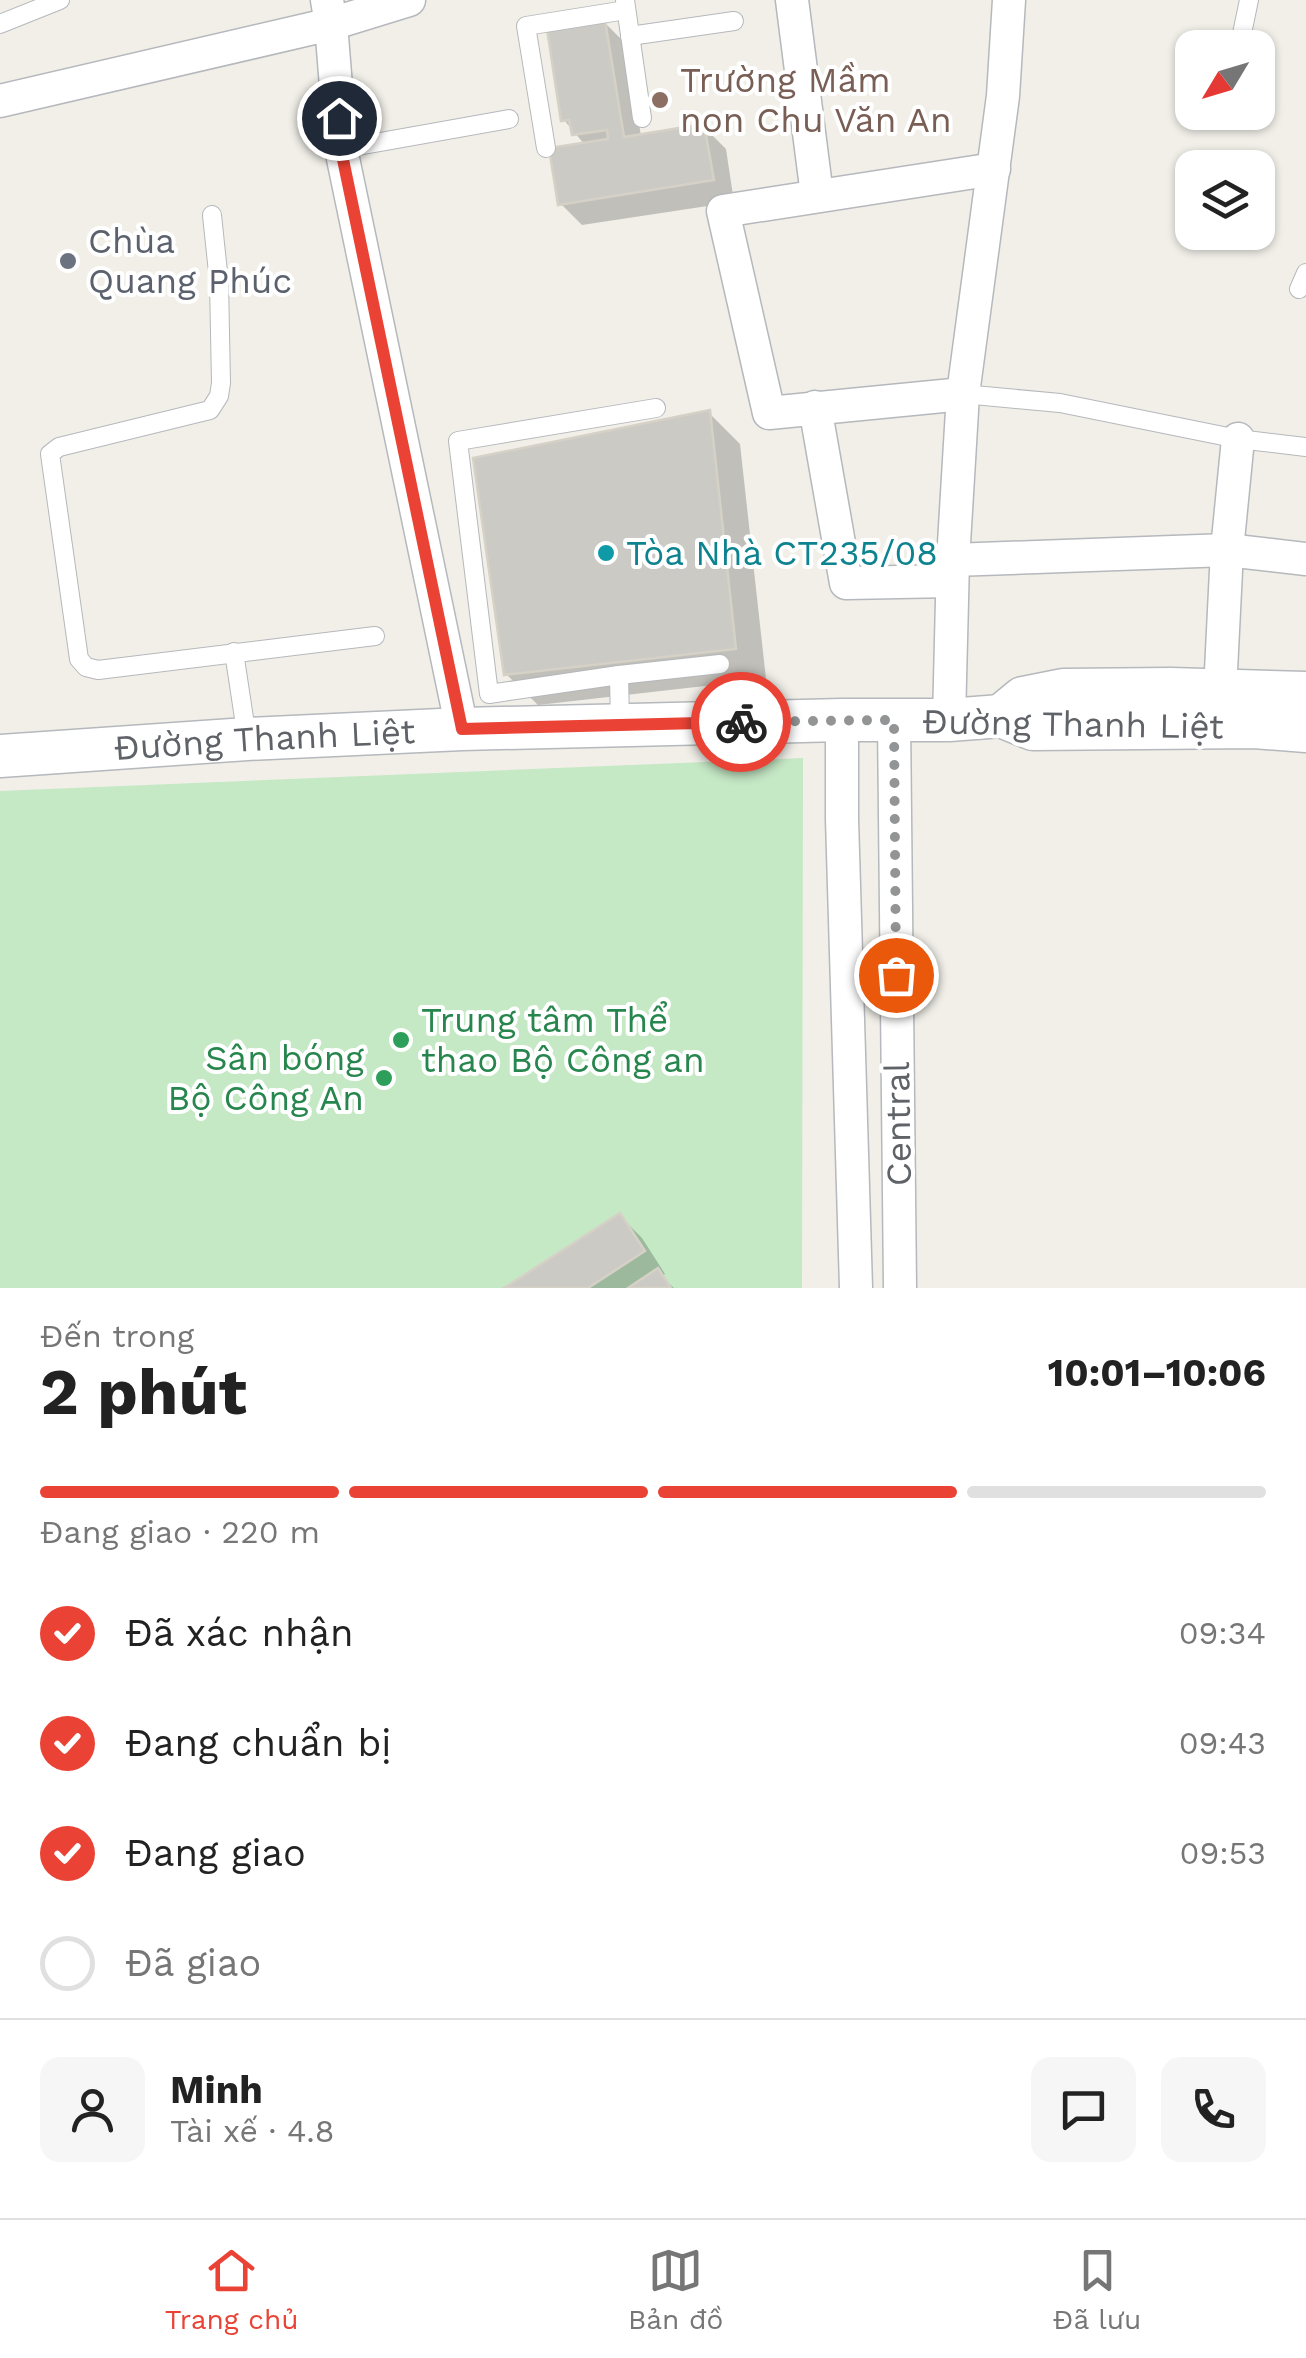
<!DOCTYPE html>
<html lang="vi">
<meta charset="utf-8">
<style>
body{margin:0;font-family:"Work Sans",sans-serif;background:#f6f6f6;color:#222;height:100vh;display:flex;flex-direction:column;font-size:38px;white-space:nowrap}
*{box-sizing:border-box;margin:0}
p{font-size:32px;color:#767676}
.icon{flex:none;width:55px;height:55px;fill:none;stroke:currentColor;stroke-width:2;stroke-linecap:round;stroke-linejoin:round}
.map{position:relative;height:1288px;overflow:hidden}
.sheet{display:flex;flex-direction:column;background:#fff;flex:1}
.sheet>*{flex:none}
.needle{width:65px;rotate:232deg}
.fabs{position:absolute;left:1175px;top:30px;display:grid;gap:20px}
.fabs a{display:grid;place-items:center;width:100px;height:100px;border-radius:20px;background:#fff;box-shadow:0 2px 8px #0004;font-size:50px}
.pin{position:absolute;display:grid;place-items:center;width:85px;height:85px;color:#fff;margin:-42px;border:5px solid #fff;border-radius:50%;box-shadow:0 2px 10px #0007}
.courier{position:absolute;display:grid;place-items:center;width:100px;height:100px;margin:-50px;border:8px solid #ea4335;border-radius:50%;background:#fff;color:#222;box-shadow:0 2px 12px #0007}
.head em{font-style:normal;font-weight:700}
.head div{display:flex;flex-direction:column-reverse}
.head{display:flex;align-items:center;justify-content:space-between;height:170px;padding:0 40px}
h1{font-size:65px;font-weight:700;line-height:75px}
.bar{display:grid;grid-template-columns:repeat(4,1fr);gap:15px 10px;align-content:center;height:120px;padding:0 40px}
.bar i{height:12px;border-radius:8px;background:#e0e0e0}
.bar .current{background:#ea4335}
.bar p{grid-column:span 4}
.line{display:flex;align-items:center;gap:25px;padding:0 40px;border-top:2px solid #e0e0e0}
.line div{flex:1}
.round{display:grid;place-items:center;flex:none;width:105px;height:105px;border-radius:20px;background:#f6f6f6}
ol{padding:0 40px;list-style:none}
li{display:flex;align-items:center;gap:30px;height:110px}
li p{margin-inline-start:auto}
li .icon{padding:10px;border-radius:50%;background:#ea4335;color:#fff;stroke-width:4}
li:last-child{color:#767676}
li i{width:55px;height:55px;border:5px solid #e0e0e0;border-radius:50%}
.dock{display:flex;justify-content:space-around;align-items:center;height:140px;border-top:2px solid #e0e0e0;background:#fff;font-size:28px;color:#767676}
.dock a{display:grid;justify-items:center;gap:5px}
.dock .current{color:#ea4335}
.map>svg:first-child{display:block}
.green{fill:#c5e8c5}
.shadow{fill:#0003}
.building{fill:#cccac5;stroke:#d6d1c6;stroke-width:2.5}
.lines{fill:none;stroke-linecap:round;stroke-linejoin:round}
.service-casing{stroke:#b5b8bc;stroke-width:20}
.minor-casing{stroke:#b5b8bc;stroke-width:35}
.tertiary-casing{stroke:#b5b8bc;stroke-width:45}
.service{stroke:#fff;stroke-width:18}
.minor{stroke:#fff;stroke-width:32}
.tertiary{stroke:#fff;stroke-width:42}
.done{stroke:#929495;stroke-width:10;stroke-dasharray:0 18}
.route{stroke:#ea4335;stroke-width:12}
.education-dot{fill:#8d6e63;stroke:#fff;stroke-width:4}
.worship-dot{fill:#6b7280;stroke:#fff;stroke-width:4}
.culture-dot{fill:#0f9aa8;stroke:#fff;stroke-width:4}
.leisure-dot{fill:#2e9e5b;stroke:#fff;stroke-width:4}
.labels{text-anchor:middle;stroke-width:8;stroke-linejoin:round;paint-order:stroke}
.education-label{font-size:35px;fill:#785e54;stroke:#fff;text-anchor:start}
.worship-label{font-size:35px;fill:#5b616d;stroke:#fff;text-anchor:start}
.culture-label{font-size:35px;fill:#0d838f;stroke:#fff;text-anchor:start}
.street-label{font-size:35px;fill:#5f6368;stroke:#fff}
.leisure-label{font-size:35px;fill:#27864d;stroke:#fff;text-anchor:start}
</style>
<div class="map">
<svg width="1306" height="1288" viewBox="0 0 1306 1288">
<rect width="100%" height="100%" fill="#f1efe8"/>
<polygon class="green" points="803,758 802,1288 0,1288 0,791"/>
<g class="shadow">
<polygon points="604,22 626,44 641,136 704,127 726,149 734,202 582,225 560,203 585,145 564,120"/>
<polygon points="709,413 740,444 766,679 538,705 506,674"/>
<polygon points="620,1216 642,1238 665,1274 661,1276 674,1288 509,1288"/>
</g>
<g class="building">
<polygon points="605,20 624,137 704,124 714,180 558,205 549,148 608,139 607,130 572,135 569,120 561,121 547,29"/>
<polygon points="710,410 736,649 504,675 473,458"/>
<polygon points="620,1213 645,1251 588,1288 504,1288"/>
<polygon points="658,1268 671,1288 628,1288"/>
</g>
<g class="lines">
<g class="service-casing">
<g id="service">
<polyline points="625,0 642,118"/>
<polyline points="0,24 60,0"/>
<polyline points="630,36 734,21"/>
<polyline points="1239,48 1249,0"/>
<polyline points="546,148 526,26 626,10"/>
<polyline points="341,149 509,119"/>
<polyline points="212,215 219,282 221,383 219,396 210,410 59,447 50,454 79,659 86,667 98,670 375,636"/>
<polyline points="1299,289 1306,273"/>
<polyline points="963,394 1060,403 1238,439 1306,447"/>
<polyline points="234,652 247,738"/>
<polyline points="619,675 720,664"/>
<polyline points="620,724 619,675 489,694 458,441 656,408"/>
</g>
</g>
<g class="minor-casing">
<g id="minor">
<polyline points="327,0 331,24 341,149 462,729"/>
<polyline points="792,0 817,195"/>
<polyline points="0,101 331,24 409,0"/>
<polyline points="963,394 769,413 723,211 994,169"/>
<polyline points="815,407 846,583 952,581"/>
<polyline points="953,560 1227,550 1306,559"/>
<polyline points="1220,691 1227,550 1238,439"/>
<polyline points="842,720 842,819 856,1288"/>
<polyline points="894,720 900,1288"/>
<polyline points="949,720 953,560 963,394 1003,96 1009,0"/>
</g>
</g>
<g class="tertiary-casing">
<g id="tertiary">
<polyline points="1001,716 1023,698 1063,690 1171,689 1306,693"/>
<path id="s1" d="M0,756L247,739L462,729L842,720H949L1001,716L1033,729L1254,727L1306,731"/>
</g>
</g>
<use href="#service" class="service"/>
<use href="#minor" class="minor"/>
<use href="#tertiary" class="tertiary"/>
</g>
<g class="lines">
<polyline class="done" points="741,722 894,720 896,975"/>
<polyline class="route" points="339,118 341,150 462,729 741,722"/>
</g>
<circle class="education-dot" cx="660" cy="100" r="10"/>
<circle class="worship-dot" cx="68" cy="261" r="10"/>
<circle class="culture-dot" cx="606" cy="553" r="10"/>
<g class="leisure-dot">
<circle cx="401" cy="1040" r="10"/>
<circle cx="384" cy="1078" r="10"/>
</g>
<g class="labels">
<g class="education-label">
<text x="680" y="92">Trường Mầm<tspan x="680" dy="40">non Chu Văn An</tspan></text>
</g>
<g class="worship-label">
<text x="88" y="253">Chùa<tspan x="88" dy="40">Quang Phúc</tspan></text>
</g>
<g class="culture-label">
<text x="626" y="565">Tòa Nhà CT235/08</text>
</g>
<g class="street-label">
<text transform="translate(1073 724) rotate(1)" y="12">Đường Thanh Liệt</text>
<text dy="12" stroke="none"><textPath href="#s1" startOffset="265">Đường Thanh Liệt</textPath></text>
<text transform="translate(898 1124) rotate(-91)" y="12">Central</text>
</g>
<g class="leisure-label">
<text x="421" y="1032">Trung tâm Thể<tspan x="421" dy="40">thao Bộ Công an</tspan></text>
<text x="364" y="1070" text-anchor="end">Sân bóng<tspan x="364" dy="40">Bộ Công An</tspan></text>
</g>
</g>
</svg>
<div class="fabs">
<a><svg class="needle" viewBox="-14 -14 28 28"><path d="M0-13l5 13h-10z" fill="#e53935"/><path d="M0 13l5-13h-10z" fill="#767676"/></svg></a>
<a><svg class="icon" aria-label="layers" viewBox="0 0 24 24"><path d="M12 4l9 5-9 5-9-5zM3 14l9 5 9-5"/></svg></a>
</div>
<div class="pin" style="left:896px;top:975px;background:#ea580c"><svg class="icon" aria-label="bag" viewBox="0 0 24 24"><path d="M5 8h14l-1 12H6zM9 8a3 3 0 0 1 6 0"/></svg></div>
<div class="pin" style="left:339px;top:118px;background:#1f2937"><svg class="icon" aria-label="home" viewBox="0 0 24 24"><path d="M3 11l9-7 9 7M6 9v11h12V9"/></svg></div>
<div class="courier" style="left:741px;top:722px"><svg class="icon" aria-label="bike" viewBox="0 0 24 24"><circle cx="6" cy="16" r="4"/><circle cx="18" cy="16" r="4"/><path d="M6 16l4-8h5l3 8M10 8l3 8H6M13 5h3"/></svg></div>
</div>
<section class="sheet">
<div class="head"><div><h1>2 phút</h1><p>Đến trong</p></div><em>10:01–10:06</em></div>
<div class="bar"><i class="current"></i><i class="current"></i><i class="current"></i><i></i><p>Đang giao · 220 m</p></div>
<ol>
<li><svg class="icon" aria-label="check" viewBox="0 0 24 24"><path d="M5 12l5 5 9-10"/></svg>Đã xác nhận<p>09:34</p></li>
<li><svg class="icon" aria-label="check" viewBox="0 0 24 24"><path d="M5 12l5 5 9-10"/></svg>Đang chuẩn bị<p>09:43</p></li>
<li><svg class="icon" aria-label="check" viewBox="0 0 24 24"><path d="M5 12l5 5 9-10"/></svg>Đang giao<p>09:53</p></li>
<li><i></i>Đã giao</li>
</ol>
<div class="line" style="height:180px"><a class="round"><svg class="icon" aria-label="person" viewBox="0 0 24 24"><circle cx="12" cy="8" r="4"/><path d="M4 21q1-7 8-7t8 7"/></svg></a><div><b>Minh</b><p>Tài xế · 4.8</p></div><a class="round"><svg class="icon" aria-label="chat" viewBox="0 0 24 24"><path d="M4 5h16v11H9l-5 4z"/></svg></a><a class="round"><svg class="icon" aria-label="phone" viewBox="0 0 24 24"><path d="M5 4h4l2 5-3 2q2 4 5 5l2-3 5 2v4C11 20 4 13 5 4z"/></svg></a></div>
</section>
<nav class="dock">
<a class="current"><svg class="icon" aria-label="home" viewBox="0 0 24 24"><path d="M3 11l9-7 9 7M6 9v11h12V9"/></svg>Trang chủ</a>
<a><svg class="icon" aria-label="map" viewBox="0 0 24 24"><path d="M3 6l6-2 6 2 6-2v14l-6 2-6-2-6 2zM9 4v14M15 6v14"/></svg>Bản đồ</a>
<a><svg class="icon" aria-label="saved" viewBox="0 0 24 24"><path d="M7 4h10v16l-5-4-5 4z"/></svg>Đã lưu</a>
</nav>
